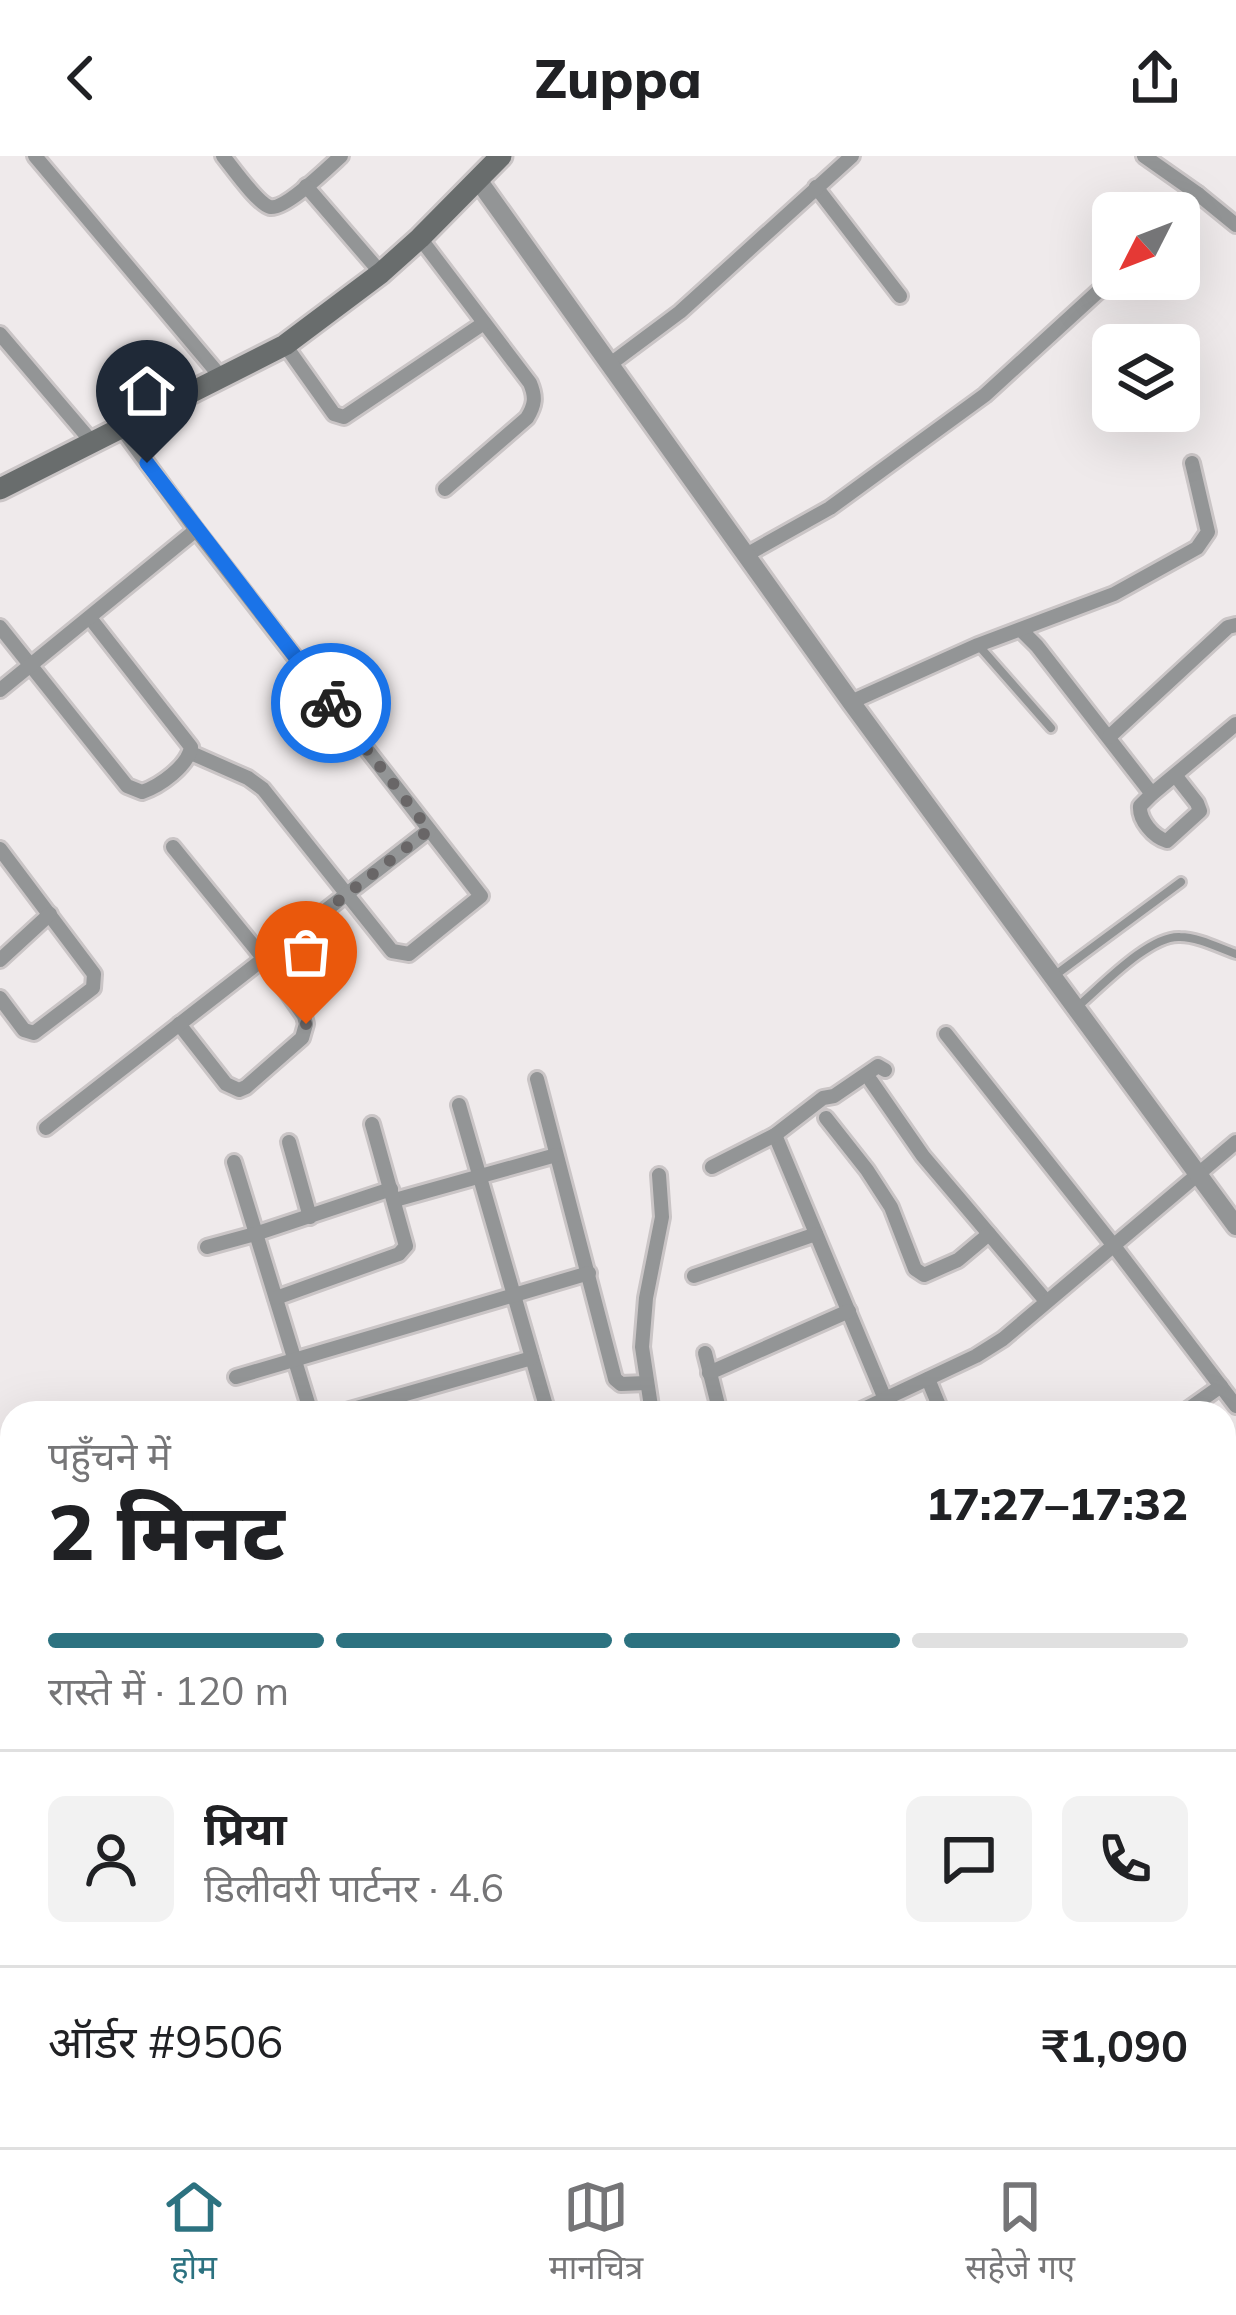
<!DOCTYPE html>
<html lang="hi">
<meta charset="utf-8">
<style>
body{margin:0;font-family:Mulish,"Noto Sans Devanagari",sans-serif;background:#f2f2f2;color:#202124;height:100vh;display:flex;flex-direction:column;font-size:45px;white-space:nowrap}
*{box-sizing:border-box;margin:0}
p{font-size:39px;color:#757577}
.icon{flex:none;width:66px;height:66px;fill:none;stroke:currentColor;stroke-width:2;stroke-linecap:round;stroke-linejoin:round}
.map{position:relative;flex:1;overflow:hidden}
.side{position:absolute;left:0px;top:1245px;width:1236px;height:747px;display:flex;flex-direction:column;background:#fff;border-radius:36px 36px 0 0;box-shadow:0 12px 48px #0002}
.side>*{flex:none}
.needle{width:78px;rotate:228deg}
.tools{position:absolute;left:1092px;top:36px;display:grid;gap:24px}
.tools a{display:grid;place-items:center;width:108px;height:108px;border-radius:18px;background:#fff;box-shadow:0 12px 48px #0002;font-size:60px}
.pin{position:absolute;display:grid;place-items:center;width:102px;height:102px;color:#fff;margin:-123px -51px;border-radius:50% 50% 50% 0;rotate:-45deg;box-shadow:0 0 12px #0007}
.pin .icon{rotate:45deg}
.courier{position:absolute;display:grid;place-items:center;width:120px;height:120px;margin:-60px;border:9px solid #1a73e8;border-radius:50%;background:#fff;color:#222;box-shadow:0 3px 15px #0007}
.headline em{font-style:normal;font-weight:800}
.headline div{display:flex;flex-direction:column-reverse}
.headline{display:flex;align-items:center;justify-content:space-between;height:204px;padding:0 48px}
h1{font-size:78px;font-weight:800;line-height:90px}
.bar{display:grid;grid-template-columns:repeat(4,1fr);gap:18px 12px;align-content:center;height:144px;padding:0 48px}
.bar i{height:15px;border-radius:9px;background:#e0e0e0}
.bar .on{background:#2c7280}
.bar p{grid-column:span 4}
.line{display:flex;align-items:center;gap:30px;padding:0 48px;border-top:3px solid #e0e0e0}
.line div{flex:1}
.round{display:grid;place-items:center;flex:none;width:126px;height:126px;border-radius:18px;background:#f2f2f2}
header{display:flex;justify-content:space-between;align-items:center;height:156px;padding:0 48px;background:#fff;font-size:54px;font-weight:800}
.menu{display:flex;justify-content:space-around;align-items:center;height:168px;border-top:3px solid #e0e0e0;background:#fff;font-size:33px;color:#757577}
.menu a{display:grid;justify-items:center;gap:6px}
.menu .on{color:#2c7280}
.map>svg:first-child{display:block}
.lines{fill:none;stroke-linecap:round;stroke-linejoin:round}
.stream{stroke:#c1728e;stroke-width:4.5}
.service-casing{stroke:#cac5c6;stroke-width:14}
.minor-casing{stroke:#cac5c6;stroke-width:20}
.tertiary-casing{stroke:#cac5c6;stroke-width:24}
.secondary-casing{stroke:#cac5c6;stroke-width:27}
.primary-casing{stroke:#cac5c6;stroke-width:27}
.service{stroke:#939596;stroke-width:8}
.minor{stroke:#939596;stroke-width:14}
.tertiary{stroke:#939596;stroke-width:18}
.secondary{stroke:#696d6d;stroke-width:21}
.primary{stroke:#4c5051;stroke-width:21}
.done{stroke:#696667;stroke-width:12;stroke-dasharray:0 21.6}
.route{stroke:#1a73e8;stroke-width:15}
</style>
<header><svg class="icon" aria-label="back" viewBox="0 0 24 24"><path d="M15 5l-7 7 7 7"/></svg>Zuppa<svg class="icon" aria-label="share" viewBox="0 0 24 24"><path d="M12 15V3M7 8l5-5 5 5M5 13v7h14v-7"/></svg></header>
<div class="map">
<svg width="1236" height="1991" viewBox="0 0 1236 1991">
<rect width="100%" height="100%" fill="#efeaeb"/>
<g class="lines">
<g class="stream">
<polyline points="1224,1301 1236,1289"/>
<polyline points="25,1991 38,1980"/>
</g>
<g class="service-casing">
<g id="service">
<polyline points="979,490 1051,572"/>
<polyline points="1054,820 1181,726"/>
<path d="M1076,852C1100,832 1149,779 1180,781C1198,781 1219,792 1236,798"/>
</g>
</g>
<g class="minor-casing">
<g id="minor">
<polyline points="35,0 221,221"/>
<path d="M223,0C232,11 258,48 270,51C285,54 329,11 341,0"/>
<polyline points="1144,0 1198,38"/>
<polyline points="306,30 381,117"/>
<polyline points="816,31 900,140"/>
<polyline points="1179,57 1198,38 1236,69"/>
<path d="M420,82L530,227C536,241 535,249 527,262L445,333"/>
<polyline points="0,178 92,286"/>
<polyline points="285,189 334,258 344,261 484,167"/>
<polyline points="609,209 680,156 852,0"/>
<polyline points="122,273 196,374 481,740 409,798 392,795 263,633 248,622 191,597"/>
<polyline points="746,399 830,352 985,239 1113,122"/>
<path d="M0,471L127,630L142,636C160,630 188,610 191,591L90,462"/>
<polyline points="1021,474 1037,490 1152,638"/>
<polyline points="0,534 196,374"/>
<polyline points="851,546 978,489 1114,438 1197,392 1208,376 1192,307"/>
<polyline points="1109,581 1228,471 1236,469"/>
<path d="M1175,619L1197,647L1200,655L1167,685C1153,681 1139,664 1140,650L1152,638L1236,568"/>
<polyline points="173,691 264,803 304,860 306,868 302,882 246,931 239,934 226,928 179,868"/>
<polyline points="0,693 94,818 93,832 34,877 24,874 0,842"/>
<polyline points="0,804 50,758"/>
<polyline points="946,878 1114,1090 1236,1250"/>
<polyline points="537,923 615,1223 621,1228 646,1227"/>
<polyline points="871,925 923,1000 1046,1145"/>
<polyline points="459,949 548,1257"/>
<polyline points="826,962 867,1014 891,1051 915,1113 924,1119 958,1104 989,1078"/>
<polyline points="46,972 429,674"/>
<polyline points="775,979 885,1243"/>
<polyline points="289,986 310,1061"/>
<polyline points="234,1006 311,1257"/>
<polyline points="712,1011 775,979 823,942 834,940 878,910 885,914"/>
<polyline points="395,1044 556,999"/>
<polyline points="207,1091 255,1078 391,1033"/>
<polyline points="694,1120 816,1078"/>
<polyline points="276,1142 399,1098 406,1090 372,968"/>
<polyline points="705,1197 720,1257"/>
<polyline points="709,1217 849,1155"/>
<polyline points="236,1221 589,1117"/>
<polyline points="928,1223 942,1257"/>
<polyline points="339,1257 532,1202"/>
<polyline points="652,1257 642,1191 646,1142 662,1061 659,1019"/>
<polyline points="855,1257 976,1200 1003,1183 1236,986"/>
<polyline points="1183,1257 1221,1230"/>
<polyline points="1224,1393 1236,1385"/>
<polyline points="1224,1456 1236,1474"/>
<polyline points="1224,1531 1236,1523"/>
<polyline points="1224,1634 1236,1627"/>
<polyline points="1224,1719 1236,1713"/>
<polyline points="1224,1812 1236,1803"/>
<polyline points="1224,1877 1236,1868"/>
<polyline points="1224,1949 1236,1940"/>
<polyline points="507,1980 510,1991"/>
<polyline points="852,1980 856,1991"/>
<polyline points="322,1991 324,1980"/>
<polyline points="950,1991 974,1980"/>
</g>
</g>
<g class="tertiary-casing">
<polyline id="tertiary" points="478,24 851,546 1236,1070"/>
</g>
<g class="secondary-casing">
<polyline id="secondary" points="0,333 285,189 381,117 420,82 501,0"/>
</g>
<g class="primary-casing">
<g id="primary">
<polyline points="0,1688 12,1733"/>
<polyline points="170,1980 178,1991"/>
</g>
</g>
<use href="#service" class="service"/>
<use href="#minor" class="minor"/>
<use href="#tertiary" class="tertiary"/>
<use href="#secondary" class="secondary"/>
<use href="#primary" class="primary"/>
</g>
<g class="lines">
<polyline class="done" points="306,868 304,860 264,803 429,674 331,547"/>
<polyline class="route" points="147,307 331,547"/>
</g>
</svg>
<div class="tools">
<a><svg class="needle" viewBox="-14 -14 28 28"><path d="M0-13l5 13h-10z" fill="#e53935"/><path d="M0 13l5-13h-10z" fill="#757577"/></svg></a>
<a><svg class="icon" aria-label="layers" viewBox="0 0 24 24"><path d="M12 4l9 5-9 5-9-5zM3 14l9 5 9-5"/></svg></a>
</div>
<div class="pin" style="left:306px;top:868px;background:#ea580c"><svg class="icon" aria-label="bag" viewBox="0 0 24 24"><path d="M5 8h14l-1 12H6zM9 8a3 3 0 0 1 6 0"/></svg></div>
<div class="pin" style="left:147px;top:307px;background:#1f2937"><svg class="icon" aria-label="home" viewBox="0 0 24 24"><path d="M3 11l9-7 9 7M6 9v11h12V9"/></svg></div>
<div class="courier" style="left:331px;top:547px"><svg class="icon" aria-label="bike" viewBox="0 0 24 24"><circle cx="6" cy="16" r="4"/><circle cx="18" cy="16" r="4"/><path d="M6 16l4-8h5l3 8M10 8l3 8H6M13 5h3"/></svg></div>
<section class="side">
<div class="headline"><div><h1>2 मिनट</h1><p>पहुँचने में</p></div><em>17:27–17:32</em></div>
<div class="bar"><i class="on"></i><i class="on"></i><i class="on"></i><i></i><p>रास्ते में · 120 m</p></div>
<div class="line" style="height:216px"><a class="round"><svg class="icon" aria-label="person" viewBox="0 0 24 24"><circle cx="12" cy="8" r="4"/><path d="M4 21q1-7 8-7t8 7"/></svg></a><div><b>प्रिया</b><p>डिलीवरी पार्टनर · 4.6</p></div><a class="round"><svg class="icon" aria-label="chat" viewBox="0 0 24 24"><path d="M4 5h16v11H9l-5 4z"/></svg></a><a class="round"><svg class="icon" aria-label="phone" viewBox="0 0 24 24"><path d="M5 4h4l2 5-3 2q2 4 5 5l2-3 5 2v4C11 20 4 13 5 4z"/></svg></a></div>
<div class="line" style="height:156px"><div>ऑर्डर #9506</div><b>₹1,090</b></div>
</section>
</div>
<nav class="menu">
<a class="on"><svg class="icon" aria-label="home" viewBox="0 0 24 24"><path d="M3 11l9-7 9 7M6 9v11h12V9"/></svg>होम</a>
<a><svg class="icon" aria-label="map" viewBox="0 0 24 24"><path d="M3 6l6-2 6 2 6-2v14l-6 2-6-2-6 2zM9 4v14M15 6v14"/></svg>मानचित्र</a>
<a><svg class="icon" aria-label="saved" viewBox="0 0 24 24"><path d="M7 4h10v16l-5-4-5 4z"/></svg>सहेजे गए</a>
</nav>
